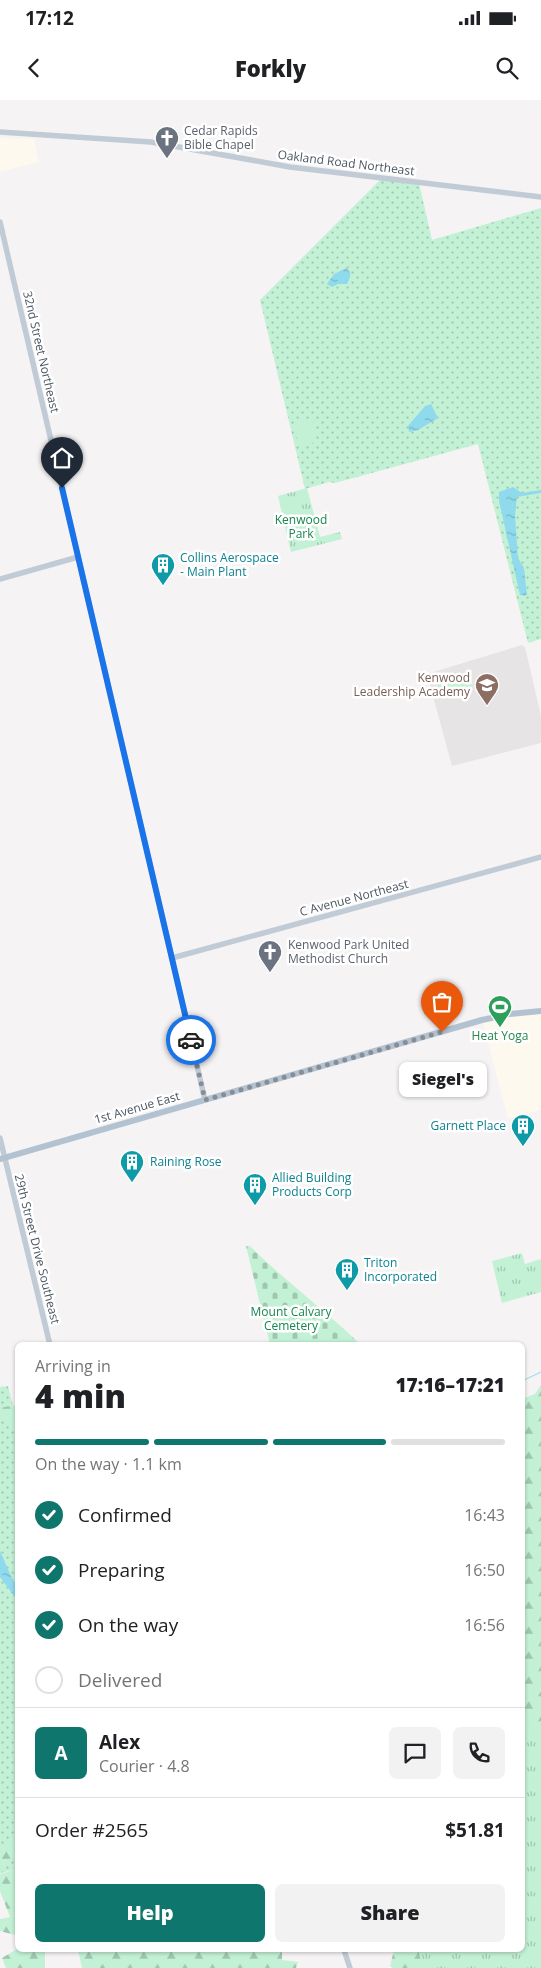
<!DOCTYPE html>
<meta charset="utf-8">
<style>
body{margin:0;font-family:"Open Sans",sans-serif;background:#f2f2f2;color:#202124;height:100vh;display:flex;flex-direction:column;font-size:19px;white-space:nowrap}
*{box-sizing:border-box;margin:0}
p{font-size:16px;color:#757577}
.icon{flex:none;width:28px;height:28px;fill:none;stroke:currentColor;stroke-width:2;stroke-linecap:round;stroke-linejoin:round}
.map{position:relative;flex:1;overflow:hidden}
.drawer{position:absolute;left:15px;top:1242px;width:510px;height:610px;display:flex;flex-direction:column;background:#fff;border-radius:8px;box-shadow:0 1px 4px #0004}
.drawer>*{flex:none}
.pin{position:absolute;display:grid;place-items:center;width:42px;height:42px;color:#fff;margin:-51px -21px;border-radius:50% 50% 50% 0;rotate:-45deg;box-shadow:0 0 5px #0007}
.pin .icon{rotate:45deg}
.courier{position:absolute;display:grid;place-items:center;width:50px;height:50px;margin:-25px;border:4px solid #1a73e8;border-radius:50%;background:#fff;color:#222;box-shadow:0 1px 6px #0007}
.bubble{position:absolute;height:35px;border-radius:8px;background:#fff;box-shadow:0 1px 4px #0004;font-size:16px;font-weight:800;line-height:35px;text-align:center}
.head em{font-style:normal;font-weight:800}
.head div{display:flex;flex-direction:column-reverse}
.head{display:flex;align-items:center;justify-content:space-between;height:85px;padding:0 20px}
h1{font-size:32px;font-weight:800;line-height:38px}
.bar{display:grid;grid-template-columns:repeat(4,1fr);gap:8px 5px;align-content:center;height:60px;padding:0 20px}
.bar i{height:6px;border-radius:4px;background:#e0e0e0}
.bar .selected{background:#0f766e}
.bar p{grid-column:span 4}
.line{display:flex;align-items:center;gap:12px;padding:0 20px;border-top:1px solid #e0e0e0}
.line div{flex:1}
.round{display:grid;place-items:center;flex:none;width:52px;height:52px;border-radius:8px;background:#f2f2f2}
ol{padding:0 20px;list-style:none}
li{display:flex;align-items:center;gap:15px;height:55px}
li p{margin-inline-start:auto}
li .icon{padding:5px;border-radius:50%;background:#0f766e;color:#fff;stroke-width:4}
li:last-child{color:#757577}
li i{width:28px;height:28px;border:2px solid #e0e0e0;border-radius:50%}
.primary-button{display:flex;gap:10px;margin-top:auto;padding:10px 20px}
.primary-button a{flex:1;height:58px;border-radius:8px;background:#0f766e;color:#fff;font-size:20px;font-weight:800;line-height:58px;text-align:center}
.primary-button a+a{background:#f2f2f2;color:#202124}
.status{display:flex;justify-content:space-between;align-items:center;height:35px;padding:0 25px;background:#fff;direction:ltr}
.status svg{height:14px;fill:currentColor}
header{display:flex;justify-content:space-between;align-items:center;height:65px;padding:0 20px;background:#fff;font-size:22px;font-weight:800}
.map>svg:first-child{display:block}
.commercial{fill:#fdf9ef}
.education{fill:#e6e4e5}
.grass{fill:url(#grass-dots)}
.forest{fill:url(#forest-firs)}
.cemetery{fill:url(#cemetery-stones)}
.park{fill:url(#park-tufts)}
.pitch{fill:#c3f1d5}
.water{fill:url(#water-ripples)}
.lines{fill:none;stroke-linecap:round;stroke-linejoin:round}
.stream{stroke:#90daee;stroke-width:1}
.secondary{stroke:#c1cbd6;stroke-width:5.5}
.primary{stroke:#b3c2d1;stroke-width:6}
.done{stroke:#868d94;stroke-width:5;stroke-dasharray:0 9}
.route{stroke:#1a73e8;stroke-width:6}
.labels{text-anchor:middle;stroke-width:5;stroke-linejoin:round;paint-order:stroke}
.worship-label{font-size:12px;fill:#5b616d;stroke:#fff;text-anchor:start}
.street-label{font-size:12px;fill:#4a5661;stroke:#fff}
.park-label{font-size:12px;fill:#17864f;stroke:#fff}
.culture-label{font-size:12px;fill:#0d838f;stroke:#fff;text-anchor:start}
.education-label{font-size:12px;fill:#785e54;stroke:#fff;text-anchor:end}
.leisure-label{font-size:12px;fill:#27864d;stroke:#fff}
</style>
<div class="status"><b>17:12</b><svg viewBox="0 0 49 12"><path d="M0 12V9h3v3zM5 12V6h3v6zM10 12V3h3v9zM15 12V0h3v12zM26 1h20v11H26zM47 4h2v5h-2z"/></svg></div>
<header><svg class="icon" aria-label="back" viewBox="0 0 24 24"><path d="M15 5l-7 7 7 7"/></svg>Forkly<svg class="icon" aria-label="search" viewBox="0 0 24 24"><circle cx="10" cy="10" r="6"/><path d="M15 15l6 6"/></svg></header>
<div class="map">
<svg width="541" height="1868" viewBox="0 0 541 1868">
<defs>
<pattern id="grass-dots" width="8" height="8" patternUnits="userSpaceOnUse" patternTransform="scale(1.25)"><rect width="8" height="8" fill="#c3f1d5"/><path d="M2 2h.1M6 6h.1" fill="none" stroke="#a0c6b0" stroke-width="1.8" stroke-linecap="round"/></pattern>
<pattern id="forest-firs" width="22" height="20" patternUnits="userSpaceOnUse" patternTransform="scale(1.25)"><rect width="22" height="20" fill="#c3f1d5"/><path d="M5 1l3.5 6h-7zM16 11l3.5 6h-7z" fill="#a0c6b0"/></pattern>
<pattern id="cemetery-stones" width="16" height="16" patternUnits="userSpaceOnUse" patternTransform="scale(1.25)"><rect width="16" height="16" fill="#c3f1d5"/><path d="M2 7V4a2 2 0 0 1 4 0v3zM10 15v-3a2 2 0 0 1 4 0v3z" fill="#a0c6b0"/></pattern>
<pattern id="park-tufts" width="24" height="20" patternUnits="userSpaceOnUse" patternTransform="scale(1.25)"><rect width="24" height="20" fill="#c3f1d5"/><path d="M3 7l-1-3M5 7V3M7 7l1-3M15 17l-1-3M17 17v-4M19 17l1-3" fill="none" stroke="#a0c6b0"/></pattern>
<pattern id="water-ripples" width="26" height="14" patternUnits="userSpaceOnUse" patternTransform="scale(1.25)"><rect width="26" height="14" fill="#90daee"/><path d="M2 4q2-2 4 0t4 0M15 11q2-2 4 0t4 0" fill="none" stroke="#78b4c4"/></pattern>
</defs>
<rect width="100%" height="100%" fill="#f5f3f3"/>
<g class="commercial">
<polygon points="0,38 34,39 39,62 0,72"/>
<polygon points="541,911 541,1010 508,1019 482,920"/>
</g>
<polygon class="education" points="522,545 525,547 541,616 541,643 452,666 427,574"/>
<g class="grass">
<polygon points="380,80 419,83 432,140 541,108 541,539 528,543 478,344 335,383 329,382 305,389 260,200"/>
<polygon points="8,1286 16,1317 18,1316 18,1769 0,1773 0,1287"/>
</g>
<g class="forest">
<polygon points="541,1285 541,1868 393,1868 390,1866 394,1850 522,1850 522,1299 535,1294"/>
<polygon points="16,1305 17,1306 17,1325 7,1324 0,1318 0,1308"/>
<polygon points="17,1735 17,1760 0,1765 0,1754"/>
<polygon points="17,1769 18,1850 45,1850 45,1868 6,1868 2,1858 17,1849 15,1835 0,1831 0,1819 10,1817 0,1791 0,1774"/>
<polygon points="78,1850 282,1850 282,1860 298,1862 296,1868 82,1868"/>
</g>
<path class="cemetery" d="M246,1146H250C285,1181 325,1210 361,1245H270Z"/>
<g class="park">
<polygon points="307,388 320,437 340,432 342,439 291,452 278,396"/>
<polygon points="522,1153 525,1164 541,1159 541,1192 502,1203 492,1161"/>
<polygon points="541,1623 541,1868 423,1868 418,1850 522,1850 523,1628"/>
</g>
<g class="pitch">
<polygon points="313,319 317,342 299,346 294,323"/>
<polygon points="468,572 472,588 440,596 436,580"/>
</g>
<g class="water">
<path d="M346,168C353,173 350,178 347,184H338L332,187L327,184L334,174Z"/>
<polygon points="431,304 438,318 418,330 409,332 408,326 425,306"/>
<polygon points="513,387 522,393 541,390 541,393 517,397 515,416 518,458 524,468 527,494 525,496 520,495 499,401 499,392"/>
<polygon points="0,1451 11,1476 17,1486 17,1500 0,1477"/>
</g>
<g class="lines">
<polyline class="stream" points="522,1281 541,1272"/>
<g class="secondary">
<polyline points="0,32 151,42 290,67 541,97"/>
<polyline points="0,122 205,1000"/>
<polyline points="0,479 78,457"/>
<polyline points="172,858 541,757"/>
<polyline points="0,1038 50,1245"/>
<polyline points="344,1850 350,1868"/>
</g>
<polyline class="primary" points="0,1059 482,920 510,914 541,911"/>
</g>
<g class="lines">
<polyline class="done" points="191,940 205,1000 442,932"/>
<polyline class="route" points="62,388 191,940"/>
</g>
<defs>
<g id="church-pin" transform="scale(1.25)"><path d="M0 17L-7.5 6A9.5 9.5 0 1 1 7.5 6Z" fill="#6b7280" stroke="#fff"/><path d="M-1.2-6h2.4v3.5h3.3v2.4h-3.3V6h-2.4V-.1h-3.3v-2.4h3.3Z" fill="#fff"/></g>
<g id="building-pin" transform="scale(1.25)"><path d="M0 17L-7.5 6A9.5 9.5 0 1 1 7.5 6Z" fill="#0f9aa8" stroke="#fff"/><path d="M-4-6H4V6H1V3H-1V6H-4ZM-2.5-4.3h1.7v1.8h-1.7ZM.8-4.3h1.7v1.8H.8ZM-2.5-1h1.7V.8h-1.7ZM.8-1h1.7V.8H.8Z" fill="#fff"/></g>
<g id="school-pin" transform="scale(1.25)"><path d="M0 17L-7.5 6A9.5 9.5 0 1 1 7.5 6Z" fill="#8d6e63" stroke="#fff"/><path d="M0-5L7-2L0 1L-7-2ZM-4 1L0 2.5L4 1V4Q0 6-4 4Z" fill="#fff"/></g>
<g id="stadium-pin" transform="scale(1.25)"><path d="M0 17L-7.5 6A9.5 9.5 0 1 1 7.5 6Z" fill="#2e9e5b" stroke="#fff"/><path d="M0-5a6.5 5 0 1 0 0 10a6.5 5 0 1 0 0-10ZM-3.5-1.8h7v3.6h-7Z" fill="#fff"/></g>
</defs>
<g fill-rule="evenodd">
<use href="#church-pin" x="167" y="38"/>
<use href="#building-pin" x="163" y="465"/>
<use href="#school-pin" x="487" y="585"/>
<use href="#church-pin" x="270" y="852"/>
<use href="#stadium-pin" x="500" y="907"/>
<use href="#building-pin" x="523" y="1026"/>
<use href="#building-pin" x="132" y="1062"/>
<use href="#building-pin" x="255" y="1085"/>
<use href="#building-pin" x="347" y="1170"/>
</g>
<g class="labels">
<g class="worship-label">
<text x="184" y="35">Cedar Rapids<tspan x="184" dy="14">Bible Chapel</tspan></text>
<text x="288" y="849">Kenwood Park United<tspan x="288" dy="14">Methodist Church</tspan></text>
</g>
<g class="street-label">
<text transform="translate(346 63) rotate(7)" y="4">Oakland Road Northeast</text>
<text transform="translate(41 252) rotate(77)" y="4">32nd Street Northeast</text>
<text transform="translate(354 798) rotate(-15)" y="4">C Avenue Northeast</text>
<text transform="translate(137 1008) rotate(-16)" y="4">1st Avenue East</text>
<text transform="translate(37 1149) rotate(76)" y="4">29th Street Drive Southeast</text>
</g>
<g class="park-label">
<text x="301" y="424">Kenwood<tspan x="301" dy="14">Park</tspan></text>
<text x="291" y="1216">Mount Calvary<tspan x="291" dy="14">Cemetery</tspan></text>
</g>
<g class="culture-label">
<text x="180" y="462">Collins Aerospace<tspan x="180" dy="14">- Main Plant</tspan></text>
<text x="506" y="1030" text-anchor="end">Garnett Place</text>
<text x="150" y="1066">Raining Rose</text>
<text x="272" y="1082">Allied Building<tspan x="272" dy="14">Products Corp</tspan></text>
<text x="364" y="1167">Triton<tspan x="364" dy="14">Incorporated</tspan></text>
</g>
<g class="education-label">
<text x="470" y="582">Kenwood<tspan x="470" dy="14">Leadership Academy</tspan></text>
</g>
<g class="leisure-label">
<text x="500" y="940">Heat Yoga</text>
</g>
</g>
</svg>
<div class="pin" style="left:442px;top:932px;background:#ea580c"><svg class="icon" aria-label="bag" viewBox="0 0 24 24"><path d="M5 8h14l-1 12H6zM9 8a3 3 0 0 1 6 0"/></svg></div>
<div class="pin" style="left:62px;top:388px;background:#1f2937"><svg class="icon" aria-label="home" viewBox="0 0 24 24"><path d="M3 11l9-7 9 7M6 9v11h12V9"/></svg></div>
<div class="courier" style="left:191px;top:940px"><svg class="icon" aria-label="car" viewBox="0 0 24 24"><path d="M5 17H2v-5l4-1 3-4h7l3 4 3 1v5h-3M9 17h6M6 11h13"/><circle cx="7" cy="17" r="2"/><circle cx="17" cy="17" r="2"/></svg></div>
<div class="bubble" style="left:399px;top:962px;width:88px">Siegel's</div>
<section class="drawer">
<div class="head"><div><h1>4 min</h1><p>Arriving in</p></div><em>17:16–17:21</em></div>
<div class="bar"><i class="selected"></i><i class="selected"></i><i class="selected"></i><i></i><p>On the way · 1.1 km</p></div>
<ol>
<li><svg class="icon" aria-label="check" viewBox="0 0 24 24"><path d="M5 12l5 5 9-10"/></svg>Confirmed<p>16:43</p></li>
<li><svg class="icon" aria-label="check" viewBox="0 0 24 24"><path d="M5 12l5 5 9-10"/></svg>Preparing<p>16:50</p></li>
<li><svg class="icon" aria-label="check" viewBox="0 0 24 24"><path d="M5 12l5 5 9-10"/></svg>On the way<p>16:56</p></li>
<li><i></i>Delivered</li>
</ol>
<div class="line" style="height:90px"><b class="round" style="background:#0f766e;color:#fff">A</b><div><b>Alex</b><p>Courier · 4.8</p></div><a class="round"><svg class="icon" aria-label="chat" viewBox="0 0 24 24"><path d="M4 5h16v11H9l-5 4z"/></svg></a><a class="round"><svg class="icon" aria-label="phone" viewBox="0 0 24 24"><path d="M5 4h4l2 5-3 2q2 4 5 5l2-3 5 2v4C11 20 4 13 5 4z"/></svg></a></div>
<div class="line" style="height:65px"><div>Order #2565</div><b>$51.81</b></div>
<div class="primary-button"><a>Help</a><a>Share</a></div>
</section>
</div>
